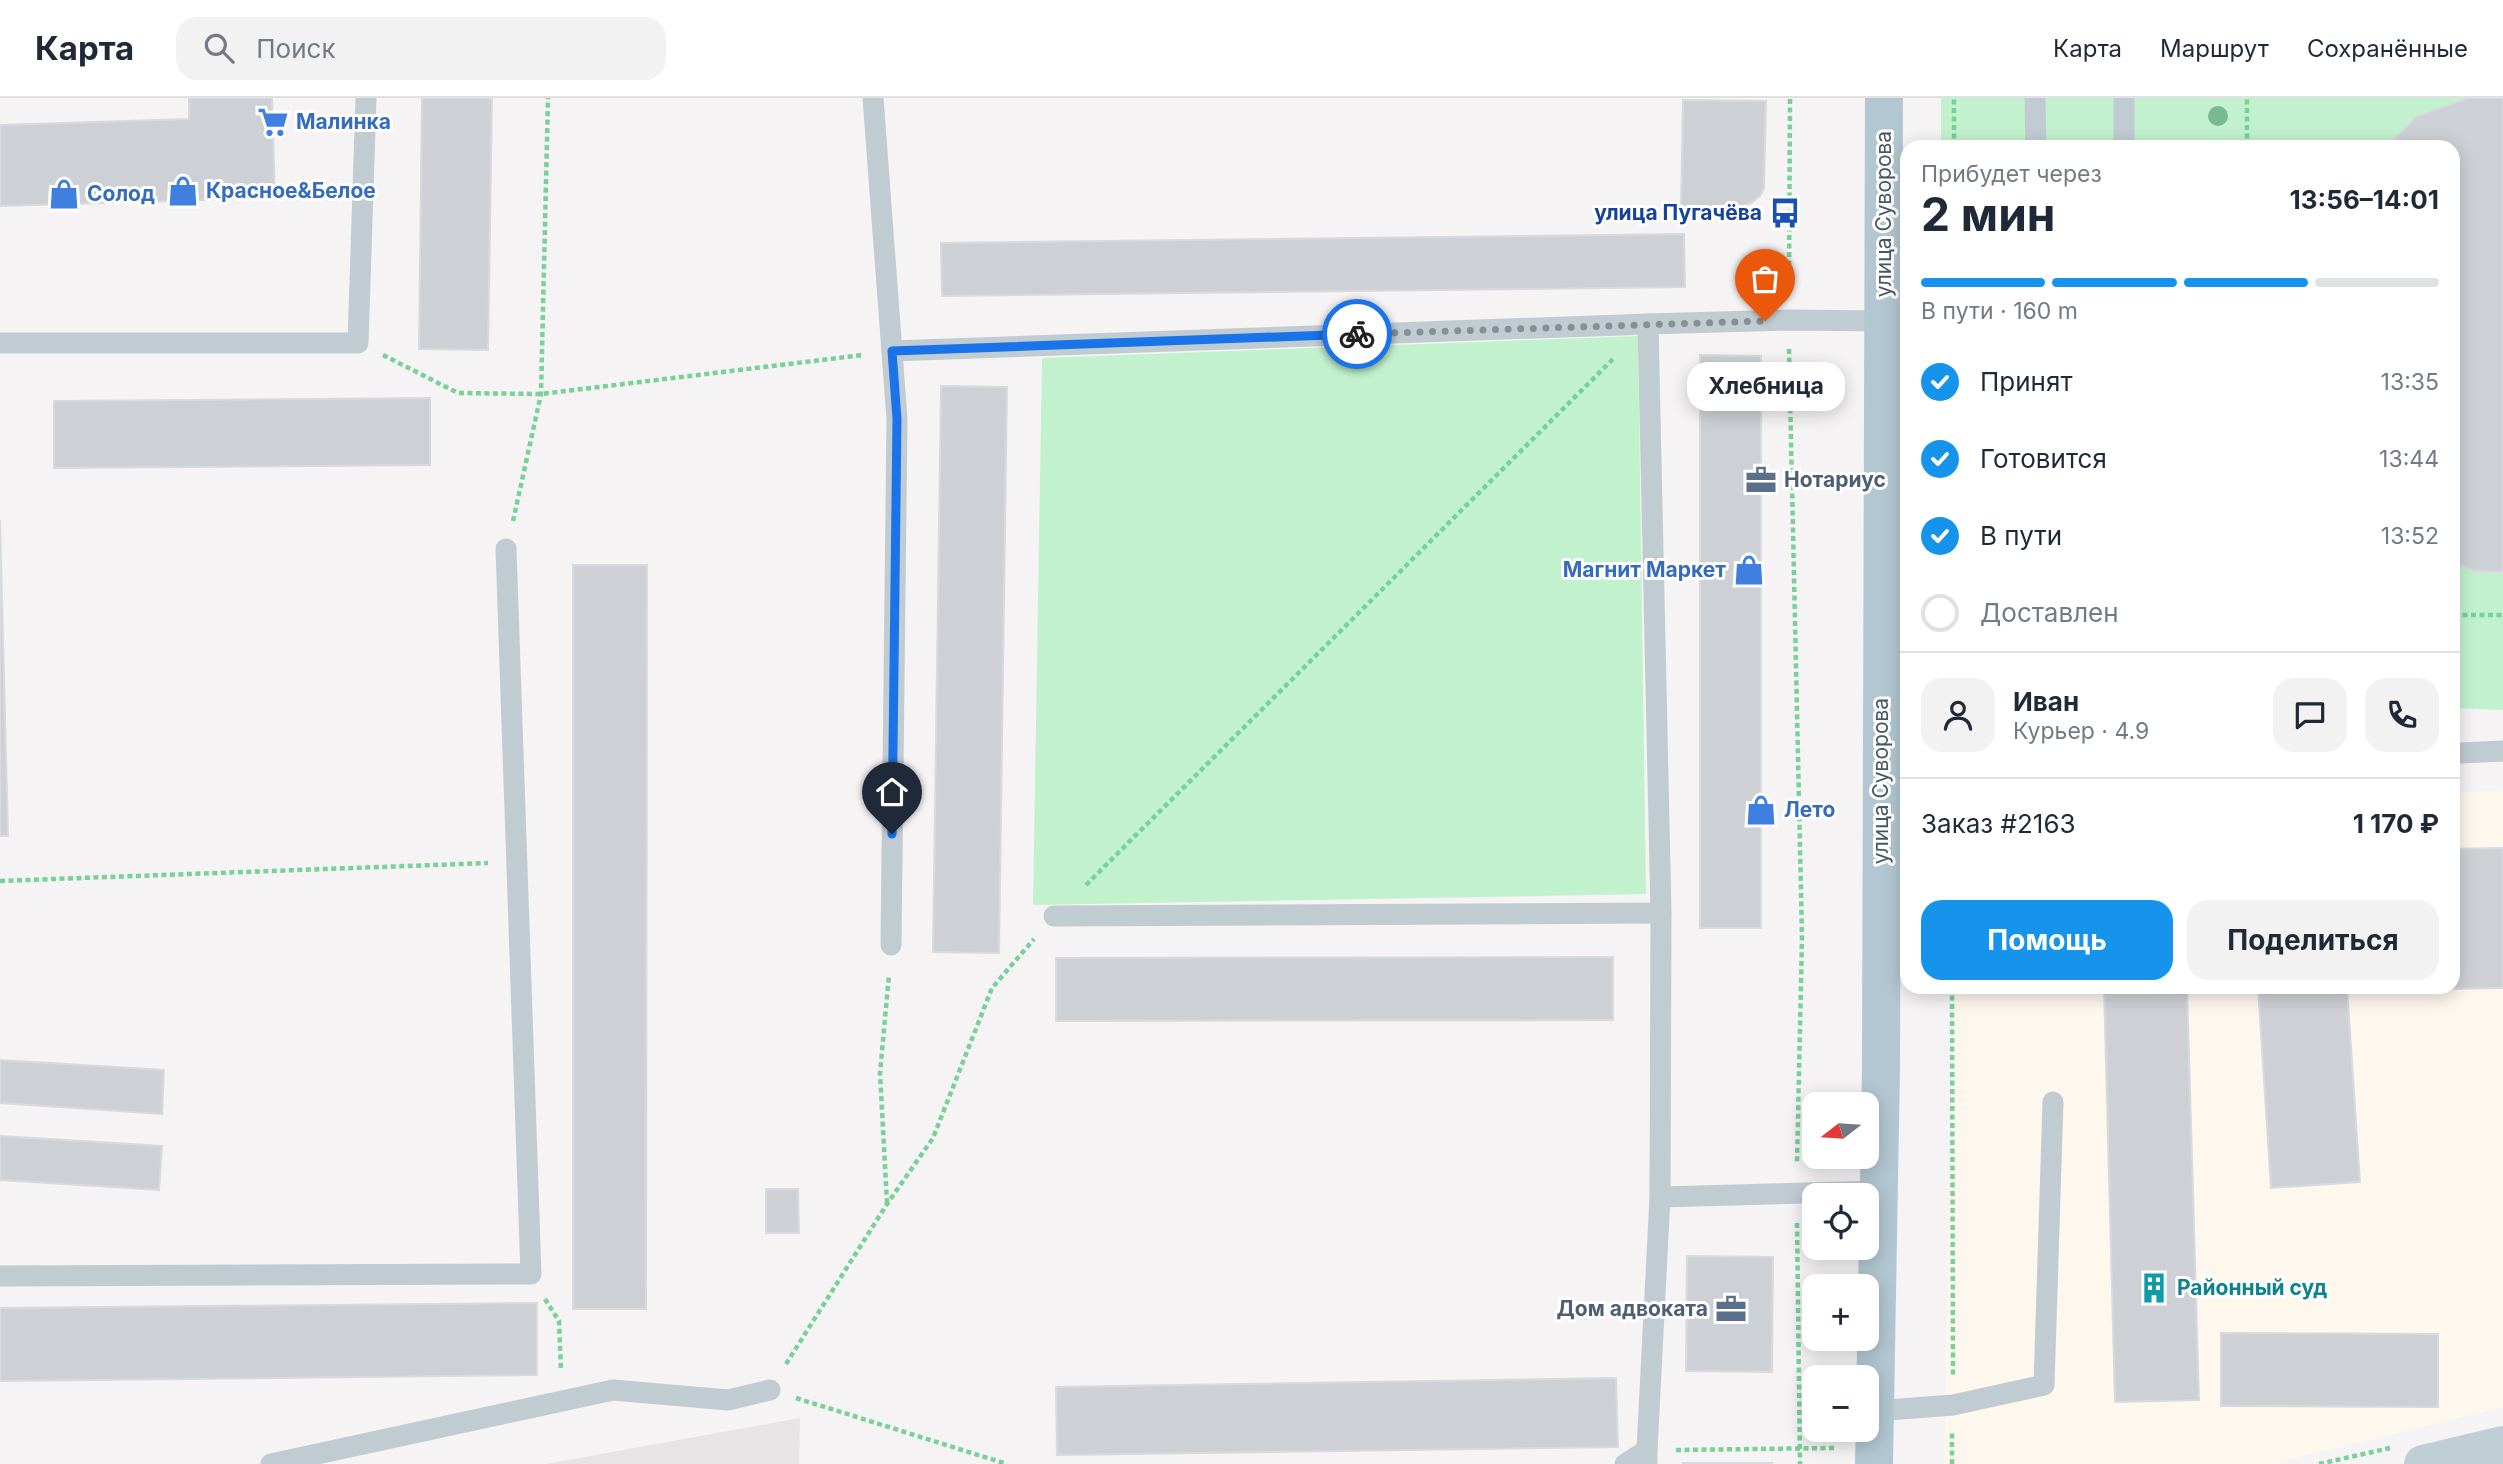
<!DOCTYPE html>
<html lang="ru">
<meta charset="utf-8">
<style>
body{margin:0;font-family:Inter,sans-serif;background:#f2f2f3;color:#1f2937;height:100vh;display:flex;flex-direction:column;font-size:26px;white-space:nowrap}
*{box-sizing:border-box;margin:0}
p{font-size:23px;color:#747a83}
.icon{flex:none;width:38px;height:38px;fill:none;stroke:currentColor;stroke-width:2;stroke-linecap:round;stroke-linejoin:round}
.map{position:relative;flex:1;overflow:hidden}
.details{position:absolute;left:1900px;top:42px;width:560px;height:854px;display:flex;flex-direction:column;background:#fff;border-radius:21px;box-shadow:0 4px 18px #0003}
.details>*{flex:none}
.needle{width:46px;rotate:253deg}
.buttons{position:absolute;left:1802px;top:994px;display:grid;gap:14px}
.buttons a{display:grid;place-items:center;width:77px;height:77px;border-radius:14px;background:#fff;box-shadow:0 4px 18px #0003;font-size:35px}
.pin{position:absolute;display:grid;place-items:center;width:60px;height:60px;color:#fff;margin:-72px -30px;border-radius:50% 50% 50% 0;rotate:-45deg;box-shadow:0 0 7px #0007}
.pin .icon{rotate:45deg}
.courier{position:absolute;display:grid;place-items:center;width:70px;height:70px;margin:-35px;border:5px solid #1a73e8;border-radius:50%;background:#fff;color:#222;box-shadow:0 2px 9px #0007}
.bubble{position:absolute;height:49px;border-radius:21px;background:#fff;box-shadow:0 4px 18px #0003;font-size:23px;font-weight:700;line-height:49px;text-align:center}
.headline em{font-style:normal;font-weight:700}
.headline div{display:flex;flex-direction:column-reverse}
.headline{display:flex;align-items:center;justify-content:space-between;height:119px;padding:0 21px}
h1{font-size:46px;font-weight:700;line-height:52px}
.bar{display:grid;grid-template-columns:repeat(4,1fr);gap:10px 7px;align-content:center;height:84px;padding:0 21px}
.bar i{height:9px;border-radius:5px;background:#e0e1e3}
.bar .active{background:#1694ec}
.bar p{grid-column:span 4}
.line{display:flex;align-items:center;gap:18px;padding:0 21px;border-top:2px solid #e0e1e3}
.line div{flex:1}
.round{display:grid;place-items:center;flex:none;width:74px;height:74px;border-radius:21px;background:#f2f2f3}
ol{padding:0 21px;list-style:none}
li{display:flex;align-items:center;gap:21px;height:77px}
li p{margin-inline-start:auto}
li .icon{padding:7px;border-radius:50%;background:#1694ec;color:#fff;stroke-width:4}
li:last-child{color:#747a83}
li i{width:38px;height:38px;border:4px solid #e0e1e3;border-radius:50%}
.action{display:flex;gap:14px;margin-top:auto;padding:14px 21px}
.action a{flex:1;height:80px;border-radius:21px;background:#1694ec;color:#fff;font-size:28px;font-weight:700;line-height:80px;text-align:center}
.action a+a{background:#f2f2f3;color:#1f2937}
header{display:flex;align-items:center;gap:42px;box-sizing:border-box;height:98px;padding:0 35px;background:#fff;border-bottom:2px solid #e0e1e3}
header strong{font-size:33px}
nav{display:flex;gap:38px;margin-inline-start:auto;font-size:24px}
.search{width:490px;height:63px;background:#f2f2f3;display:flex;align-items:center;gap:18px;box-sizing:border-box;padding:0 24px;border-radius:21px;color:#747a83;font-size:26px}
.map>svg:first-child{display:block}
.commercial{fill:#fdf7ee}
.education{fill:#e6e4e5}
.green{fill:#c2f2cd}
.building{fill:#cdd1d5;stroke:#d7dade;stroke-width:2}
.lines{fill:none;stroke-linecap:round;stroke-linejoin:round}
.path{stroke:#78d198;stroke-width:4.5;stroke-dasharray:5 3.5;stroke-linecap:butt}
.lane{stroke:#c0ccd2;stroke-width:21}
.secondary{stroke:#c0ced6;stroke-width:38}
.primary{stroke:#b2c7d1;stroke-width:38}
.tree{fill:#7ab88f}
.done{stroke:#858f94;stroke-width:7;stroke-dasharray:0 12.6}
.route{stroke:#1a73e8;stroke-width:9}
.labels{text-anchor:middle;stroke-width:6;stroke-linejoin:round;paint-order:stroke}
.shop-label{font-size:21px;font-weight:bold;fill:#366cbe;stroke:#fff;text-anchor:start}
.transit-label{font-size:21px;font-weight:bold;fill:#164399;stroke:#fff;text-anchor:end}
.street-label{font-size:21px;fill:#495961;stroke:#fff}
.service-label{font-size:21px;font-weight:bold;fill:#4e5e75;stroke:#fff;text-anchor:start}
.culture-label{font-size:21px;font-weight:bold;fill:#0d838f;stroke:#fff;text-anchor:start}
</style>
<header>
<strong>Карта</strong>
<div class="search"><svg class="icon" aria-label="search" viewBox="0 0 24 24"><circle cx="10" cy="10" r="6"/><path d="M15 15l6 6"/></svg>Поиск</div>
<nav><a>Карта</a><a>Маршрут</a><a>Сохранённые</a></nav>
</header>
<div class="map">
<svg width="2503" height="1366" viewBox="0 0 2503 1366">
<rect width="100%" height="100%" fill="#f5f3f3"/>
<polygon class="commercial" points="2503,692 2503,1309 2273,1366 1944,1366 1954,889 2454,889 2454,695"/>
<polygon class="education" points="800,1320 799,1366 546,1366"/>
<g class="green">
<polygon points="1941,0 2503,0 2503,612 2454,610 2454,49 1941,49"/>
<polygon points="1638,238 1646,796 1033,807 1042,260"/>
</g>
<g class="building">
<polygon points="189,0 272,0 275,100 0,108 0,27 189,21"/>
<polygon points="422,0 492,0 488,252 419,251"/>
<polygon points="2468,0 2503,0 2503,474 2475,473 2454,465 2454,49 2387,49 2415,19"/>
<polygon points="1683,2 1766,3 1764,90 1760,98 1751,105 1738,110 1681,111"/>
<polygon points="1684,136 1685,189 942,198 941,145"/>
<polygon points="1700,257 1761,258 1761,830 1700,830"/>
<polygon points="941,288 1007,289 999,855 933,854"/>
<polygon points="430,300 430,367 54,370 54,303"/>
<polygon points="0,422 8,738 0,738"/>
<polygon points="573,467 647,467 646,1211 573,1211"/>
<polygon points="2503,750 2503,890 2396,892 2396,889 2454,889 2454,751"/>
<polygon points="1613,859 1613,922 1056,923 1056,860"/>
<polygon points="2104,889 2187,889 2199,1302 2115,1304"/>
<polygon points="2258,889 2347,889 2360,1084 2271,1090"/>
<polygon points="0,962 164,972 162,1016 0,1005"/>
<polygon points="0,1038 162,1048 159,1092 0,1082"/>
<polygon points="766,1091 798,1091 799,1135 766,1135"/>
<polygon points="1687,1158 1773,1159 1772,1274 1686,1273"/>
<polygon points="537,1205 537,1277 0,1283 0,1210"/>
<polygon points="2221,1235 2438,1236 2438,1309 2221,1308"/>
<polygon points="1616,1280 1618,1349 1057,1357 1056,1289"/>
<rect x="1683" y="1365" width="89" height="1"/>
</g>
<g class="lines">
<g class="path">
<polyline points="1954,49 1954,0"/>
<polyline points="2247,49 2247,0"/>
<polyline points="1789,193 1790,0"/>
<polyline points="1789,251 1802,840 1797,1064"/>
<polyline points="383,257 458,295 541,296 863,257"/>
<polyline points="513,423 541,296 548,0"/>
<polyline points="2454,517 2503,517"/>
<polyline points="0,783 488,765"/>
<polyline points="1086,787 1615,259"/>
<polyline points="1952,889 1953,1278"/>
<polyline points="887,1105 880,975 889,877"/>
<polyline points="1797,1125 1800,1366"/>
<polyline points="545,1201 559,1223 561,1272"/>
<polyline points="786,1266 887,1106 933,1040 992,890 1034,841"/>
<polyline points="796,1300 1007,1366"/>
<polyline points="1676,1352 1835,1350"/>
<polyline points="1952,1366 1952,1335"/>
<polyline points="2319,1366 2390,1350"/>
</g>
<g class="lane">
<polyline points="873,0 897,321 891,847"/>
<polyline points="2035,0 2036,49"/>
<polyline points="2124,49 2124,0"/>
<polyline points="0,245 358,245 366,0"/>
<polyline points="892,253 1648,226 1788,222 1884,223"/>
<polyline points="1882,406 1908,406"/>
<polyline points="2461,655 2503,653"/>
<polyline points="1054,818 1661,815"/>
<polyline points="1660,1099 1878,1093"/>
<polyline points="0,1178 531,1176 506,451"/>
<polyline points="1875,1313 1953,1307 2044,1287 2053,1004"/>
<polyline points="1647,1352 1660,1099 1661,815 1648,226"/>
<polyline points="271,1366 613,1292 728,1302 770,1292"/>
<polyline points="1625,1366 1647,1352 1647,1364"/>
</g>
<polyline class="secondary" points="2423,1366 2503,1347"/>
<polyline class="primary" points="1874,1366 1881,970 1884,0"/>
</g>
<circle class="tree" cx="2218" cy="18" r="10"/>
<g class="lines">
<polyline class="done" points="1357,236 1765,223"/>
<polyline class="route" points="892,736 897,321 892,253 1357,236"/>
</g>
<defs>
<g id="supermarket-bare" transform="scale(2.415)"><path d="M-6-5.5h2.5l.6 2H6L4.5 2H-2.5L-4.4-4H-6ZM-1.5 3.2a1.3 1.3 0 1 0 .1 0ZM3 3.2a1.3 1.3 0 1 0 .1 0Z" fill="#3f7fe0" stroke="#fff" stroke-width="2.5" paint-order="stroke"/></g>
<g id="shop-bare" transform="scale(2.415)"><path d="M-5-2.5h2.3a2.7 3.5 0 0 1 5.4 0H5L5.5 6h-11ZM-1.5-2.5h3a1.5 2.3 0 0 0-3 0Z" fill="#3f7fe0" stroke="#fff" stroke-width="2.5" paint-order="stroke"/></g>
<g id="bus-bare" transform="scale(2.415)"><path d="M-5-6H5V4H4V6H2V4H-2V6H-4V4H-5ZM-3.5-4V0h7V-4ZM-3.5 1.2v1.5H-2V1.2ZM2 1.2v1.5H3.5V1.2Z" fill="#1a4fb4" stroke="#fff" stroke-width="2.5" paint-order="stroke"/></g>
<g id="office-bare" transform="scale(2.415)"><path d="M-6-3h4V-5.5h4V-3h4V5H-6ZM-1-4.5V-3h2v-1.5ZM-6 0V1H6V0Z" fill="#5c6f8a" stroke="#fff" stroke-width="2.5" paint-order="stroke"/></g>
<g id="building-bare" transform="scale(2.415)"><path d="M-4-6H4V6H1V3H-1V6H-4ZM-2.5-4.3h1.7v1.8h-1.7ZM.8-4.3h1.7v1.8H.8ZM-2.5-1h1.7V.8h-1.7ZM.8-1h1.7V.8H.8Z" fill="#0f9aa8" stroke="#fff" stroke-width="2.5" paint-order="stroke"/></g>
</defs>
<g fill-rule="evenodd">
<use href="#supermarket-bare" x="273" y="24"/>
<use href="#shop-bare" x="183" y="93"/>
<use href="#shop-bare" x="64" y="96"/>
<use href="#bus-bare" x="1785" y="115"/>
<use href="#office-bare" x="1761" y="382"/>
<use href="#shop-bare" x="1749" y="472"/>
<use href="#shop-bare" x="1761" y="712"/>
<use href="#building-bare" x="2154" y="1190"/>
<use href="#office-bare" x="1731" y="1211"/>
</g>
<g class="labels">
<g class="shop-label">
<text x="296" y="31">Малинка</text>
<text x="206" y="100">Красное&amp;Белое</text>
<text x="87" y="103">Солод</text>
<text x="1726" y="479" text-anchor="end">Магнит Маркет</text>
<text x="1784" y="719">Лето</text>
</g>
<g class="transit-label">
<text x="1762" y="122">улица Пугачёва</text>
</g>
<g class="street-label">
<text transform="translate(1884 116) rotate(-90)" y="7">улица Суворова</text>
<text transform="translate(1881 683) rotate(-90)" y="7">улица Суворова</text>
</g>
<g class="service-label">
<text x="1784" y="389">Нотариус</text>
<text x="1708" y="1218" text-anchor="end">Дом адвоката</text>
</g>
<g class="culture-label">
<text x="2177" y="1197">Районный суд</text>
</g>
</g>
</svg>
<div class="buttons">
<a><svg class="needle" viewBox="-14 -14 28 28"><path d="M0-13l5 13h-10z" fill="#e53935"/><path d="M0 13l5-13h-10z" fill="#747a83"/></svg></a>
<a><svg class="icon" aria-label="locate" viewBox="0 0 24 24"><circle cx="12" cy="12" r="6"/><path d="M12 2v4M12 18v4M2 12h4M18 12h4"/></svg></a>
<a>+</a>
<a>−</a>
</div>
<div class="pin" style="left:1765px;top:223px;background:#ea580c"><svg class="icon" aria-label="bag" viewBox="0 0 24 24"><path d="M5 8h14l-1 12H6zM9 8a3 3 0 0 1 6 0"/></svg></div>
<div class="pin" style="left:892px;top:736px;background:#1f2937"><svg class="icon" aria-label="home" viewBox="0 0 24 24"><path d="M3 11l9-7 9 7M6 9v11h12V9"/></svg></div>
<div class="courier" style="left:1357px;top:236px"><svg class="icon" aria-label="bike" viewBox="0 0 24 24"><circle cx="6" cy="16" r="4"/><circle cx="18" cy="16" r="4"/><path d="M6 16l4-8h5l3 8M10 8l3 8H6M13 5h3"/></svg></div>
<div class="bubble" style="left:1687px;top:264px;width:158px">Хлебница</div>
<section class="details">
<div class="headline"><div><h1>2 мин</h1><p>Прибудет через</p></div><em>13:56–14:01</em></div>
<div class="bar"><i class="active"></i><i class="active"></i><i class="active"></i><i></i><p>В пути · 160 m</p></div>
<ol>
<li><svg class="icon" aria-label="check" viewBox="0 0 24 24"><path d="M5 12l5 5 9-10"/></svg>Принят<p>13:35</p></li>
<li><svg class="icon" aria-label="check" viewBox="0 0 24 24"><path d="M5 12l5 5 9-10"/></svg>Готовится<p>13:44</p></li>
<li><svg class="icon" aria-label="check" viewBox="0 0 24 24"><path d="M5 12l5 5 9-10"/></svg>В пути<p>13:52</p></li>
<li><i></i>Доставлен</li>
</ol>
<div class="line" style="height:126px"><a class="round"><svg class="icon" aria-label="person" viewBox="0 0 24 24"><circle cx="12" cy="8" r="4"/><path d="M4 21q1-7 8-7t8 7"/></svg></a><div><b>Иван</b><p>Курьер · 4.9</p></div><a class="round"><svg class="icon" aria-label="chat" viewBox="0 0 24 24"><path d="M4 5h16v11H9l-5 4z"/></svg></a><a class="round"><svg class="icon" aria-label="phone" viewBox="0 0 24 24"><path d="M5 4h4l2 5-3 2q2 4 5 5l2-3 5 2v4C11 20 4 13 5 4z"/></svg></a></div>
<div class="line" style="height:91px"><div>Заказ #2163</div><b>1 170 ₽</b></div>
<div class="action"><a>Помощь</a><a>Поделиться</a></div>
</section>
</div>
